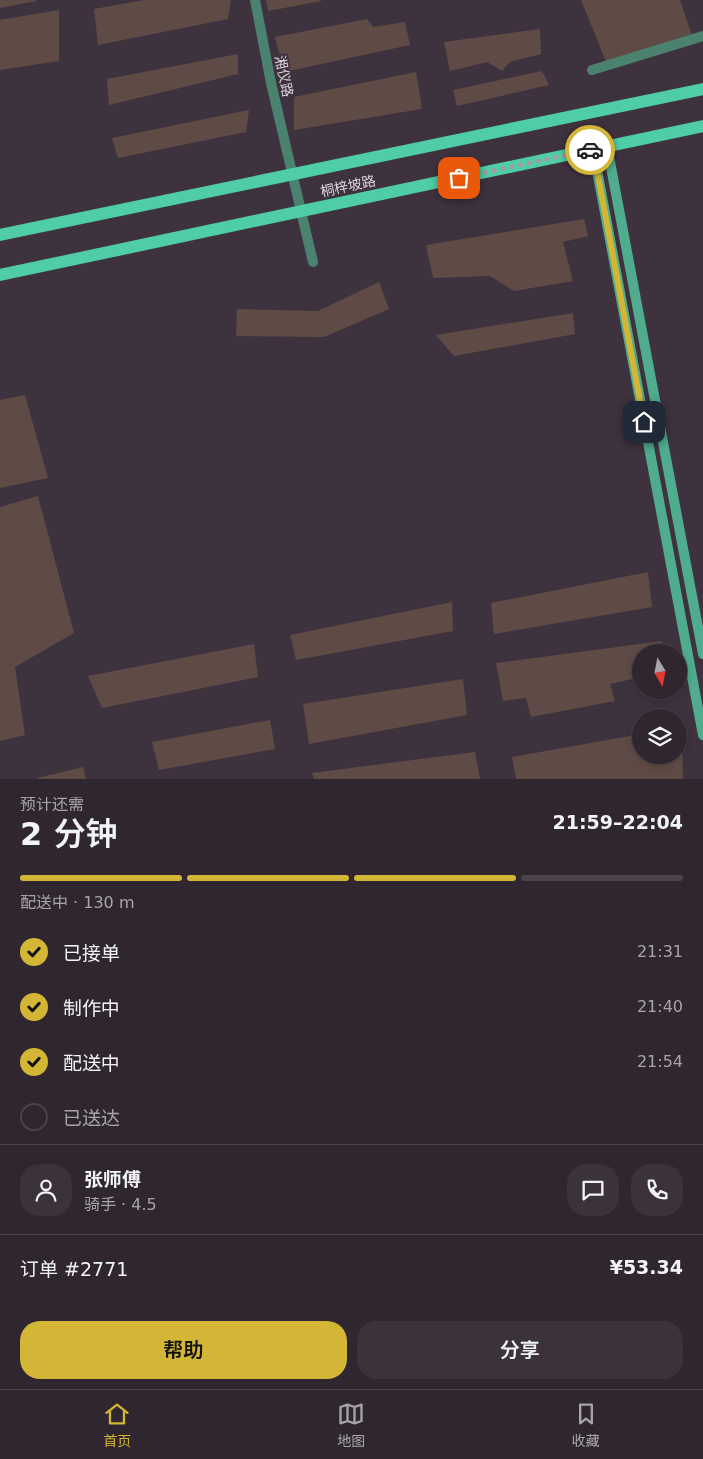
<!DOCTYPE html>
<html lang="zh">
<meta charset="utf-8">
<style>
body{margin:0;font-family:"DejaVu Sans","Noto Sans SC",sans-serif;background:#3b323b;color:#f1f3f6;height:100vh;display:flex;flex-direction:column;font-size:19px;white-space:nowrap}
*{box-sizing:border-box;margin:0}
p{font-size:16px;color:#a7a5aa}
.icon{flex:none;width:28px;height:28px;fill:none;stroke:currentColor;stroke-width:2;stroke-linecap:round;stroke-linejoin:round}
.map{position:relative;height:779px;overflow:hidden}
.side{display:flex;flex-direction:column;background:#2f262f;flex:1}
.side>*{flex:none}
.needle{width:32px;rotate:170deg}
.fabs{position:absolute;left:632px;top:644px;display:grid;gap:10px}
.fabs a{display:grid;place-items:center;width:55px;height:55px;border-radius:50%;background:#2f262f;box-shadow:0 2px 8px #0003,0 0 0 1px #4a434b;font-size:25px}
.pin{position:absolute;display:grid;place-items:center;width:42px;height:42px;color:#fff;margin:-21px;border-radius:10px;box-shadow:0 2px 8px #0006}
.courier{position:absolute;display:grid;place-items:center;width:50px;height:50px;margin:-25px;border:4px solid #d3b635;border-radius:50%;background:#fff;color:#222;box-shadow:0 1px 6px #0007}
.overview em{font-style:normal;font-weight:600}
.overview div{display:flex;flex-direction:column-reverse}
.overview{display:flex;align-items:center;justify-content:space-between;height:85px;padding:0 20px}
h1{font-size:32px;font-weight:600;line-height:38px}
.bar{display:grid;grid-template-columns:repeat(4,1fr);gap:8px 5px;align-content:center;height:60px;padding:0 20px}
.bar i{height:6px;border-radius:4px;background:#4a434b}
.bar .current{background:#d3b635}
.bar p{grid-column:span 4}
.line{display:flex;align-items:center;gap:12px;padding:0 20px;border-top:1px solid #4a434b}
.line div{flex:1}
.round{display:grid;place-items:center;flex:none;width:52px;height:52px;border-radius:20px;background:#3b323b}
ol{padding:0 20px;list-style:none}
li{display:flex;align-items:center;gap:15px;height:55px}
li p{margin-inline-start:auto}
li .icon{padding:5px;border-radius:50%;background:#d3b635;color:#111;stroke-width:4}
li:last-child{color:#a7a5aa}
li i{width:28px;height:28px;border:2px solid #4a434b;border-radius:50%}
.cta{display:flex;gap:10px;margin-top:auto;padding:10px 20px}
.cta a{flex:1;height:58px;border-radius:20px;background:#d3b635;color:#111;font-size:20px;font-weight:600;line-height:58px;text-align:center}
.cta a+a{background:#3b323b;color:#f1f3f6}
.dock{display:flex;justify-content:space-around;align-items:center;height:70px;border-top:1px solid #4a434b;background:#2f262f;font-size:14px;color:#a7a5aa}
.dock a{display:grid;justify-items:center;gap:2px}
.dock .current{color:#d3b635}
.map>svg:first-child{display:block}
.building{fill:#5f4b46}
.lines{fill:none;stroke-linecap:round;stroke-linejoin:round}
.street{stroke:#4b826f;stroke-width:10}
.secondary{stroke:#4fac8e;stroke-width:10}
.primary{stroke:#4ecda6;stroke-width:12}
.done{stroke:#a59ba5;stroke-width:5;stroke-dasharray:0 9}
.route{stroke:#d3b635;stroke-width:6}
.labels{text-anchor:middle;stroke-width:4;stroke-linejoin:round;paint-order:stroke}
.street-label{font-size:14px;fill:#dcd4dc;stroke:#3f323f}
</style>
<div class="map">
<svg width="703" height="779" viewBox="0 0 703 779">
<rect width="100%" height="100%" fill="#3f323f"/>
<g class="building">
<polygon points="0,0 36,0 36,1 0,8"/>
<polygon points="144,0 231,0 228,19 98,45 94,9"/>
<polygon points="266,0 321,0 321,1 268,11"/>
<polygon points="581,0 680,0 694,41 609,69"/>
<polygon points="59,10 59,61 0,70 0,20"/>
<polygon points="367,19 373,27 405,22 410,45 284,72 275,37"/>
<polygon points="540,29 541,54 510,62 502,71 487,62 450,71 444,42"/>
<polygon points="238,54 238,74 109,105 107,79"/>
<polygon points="542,71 549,85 457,106 453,90"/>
<polygon points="416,72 422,109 294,130 294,97"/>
<polygon points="249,110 246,132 118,158 112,138"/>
<polygon points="584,219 588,236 563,242 573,281 514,291 490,276 433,278 426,245"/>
<polygon points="379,282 389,309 324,337 236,336 237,309 318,311"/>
<polygon points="573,313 575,334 454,356 436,335"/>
<polygon points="25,395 48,478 0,488 0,400"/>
<polygon points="38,496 74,633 15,667 25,735 0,741 0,507"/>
<polygon points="648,572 652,607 494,634 491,603"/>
<polygon points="452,602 453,631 296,660 290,635"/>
<polygon points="662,641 662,652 641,652 641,677 610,684 615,701 531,717 526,698 503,701 496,663"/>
<polygon points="254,644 258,677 102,708 88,676"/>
<polygon points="463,679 467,715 309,744 303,704"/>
<polygon points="270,720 275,749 159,770 152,742"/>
<polygon points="679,727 682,727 683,779 516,779 512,757 641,734 641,755 679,755"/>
<polygon points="475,752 480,779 314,779 312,773"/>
<polygon points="83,767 86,779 37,779 37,778"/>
</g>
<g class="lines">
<g class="street">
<polyline points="255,0 271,83 313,262"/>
<polyline points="592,70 703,36"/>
</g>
<g class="secondary">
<polyline points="607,146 703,654"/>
<polyline points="593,149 703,735"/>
</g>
<g class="primary">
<polyline points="0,235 703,89"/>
<polyline points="0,275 703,126"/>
</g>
</g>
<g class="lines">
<polyline class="done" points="459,178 590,150"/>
<polyline class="route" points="590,150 593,149 644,422"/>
</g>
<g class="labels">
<g class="street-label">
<text transform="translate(284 76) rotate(78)" y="5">湘仪路</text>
<text transform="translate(348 186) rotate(-12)" y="5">桐梓坡路</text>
</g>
</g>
</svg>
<div class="fabs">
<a><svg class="needle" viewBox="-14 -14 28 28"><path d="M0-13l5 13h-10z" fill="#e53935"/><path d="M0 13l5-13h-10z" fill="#a7a5aa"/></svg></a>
<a><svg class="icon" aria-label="layers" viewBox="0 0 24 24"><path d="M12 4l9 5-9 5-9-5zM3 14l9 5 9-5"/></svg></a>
</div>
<div class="pin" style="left:459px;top:178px;background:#ea580c"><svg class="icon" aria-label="bag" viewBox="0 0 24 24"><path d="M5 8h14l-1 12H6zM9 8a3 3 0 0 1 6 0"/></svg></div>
<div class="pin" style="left:644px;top:422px;background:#1f2937"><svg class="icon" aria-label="home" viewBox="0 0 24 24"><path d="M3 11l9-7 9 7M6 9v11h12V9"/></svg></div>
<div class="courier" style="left:590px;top:150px"><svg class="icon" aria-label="car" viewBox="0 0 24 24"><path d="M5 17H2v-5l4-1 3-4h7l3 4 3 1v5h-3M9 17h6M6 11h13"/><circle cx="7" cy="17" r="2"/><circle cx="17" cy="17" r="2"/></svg></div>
</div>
<section class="side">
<div class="overview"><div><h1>2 分钟</h1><p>预计还需</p></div><em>21:59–22:04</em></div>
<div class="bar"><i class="current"></i><i class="current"></i><i class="current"></i><i></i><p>配送中 · 130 m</p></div>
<ol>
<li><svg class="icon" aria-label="check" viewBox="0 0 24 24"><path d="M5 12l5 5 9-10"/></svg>已接单<p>21:31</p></li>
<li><svg class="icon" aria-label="check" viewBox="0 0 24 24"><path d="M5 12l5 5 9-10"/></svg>制作中<p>21:40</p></li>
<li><svg class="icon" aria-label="check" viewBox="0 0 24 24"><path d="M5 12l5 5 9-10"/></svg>配送中<p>21:54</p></li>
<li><i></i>已送达</li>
</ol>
<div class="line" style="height:90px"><a class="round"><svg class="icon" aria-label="person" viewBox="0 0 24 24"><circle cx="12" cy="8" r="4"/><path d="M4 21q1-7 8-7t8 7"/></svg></a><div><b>张师傅</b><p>骑手 · 4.5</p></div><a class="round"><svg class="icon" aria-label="chat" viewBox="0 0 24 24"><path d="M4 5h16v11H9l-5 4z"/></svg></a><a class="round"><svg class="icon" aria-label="phone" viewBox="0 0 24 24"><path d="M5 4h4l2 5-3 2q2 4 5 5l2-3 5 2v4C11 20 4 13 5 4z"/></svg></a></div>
<div class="line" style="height:65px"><div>订单 #2771</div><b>¥53.34</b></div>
<div class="cta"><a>帮助</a><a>分享</a></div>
</section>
<nav class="dock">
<a class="current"><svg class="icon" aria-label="home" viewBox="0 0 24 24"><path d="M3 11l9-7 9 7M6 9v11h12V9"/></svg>首页</a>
<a><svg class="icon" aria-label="map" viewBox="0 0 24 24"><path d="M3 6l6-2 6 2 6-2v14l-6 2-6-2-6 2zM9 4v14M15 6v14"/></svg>地图</a>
<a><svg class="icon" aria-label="saved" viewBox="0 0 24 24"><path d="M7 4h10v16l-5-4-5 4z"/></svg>收藏</a>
</nav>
